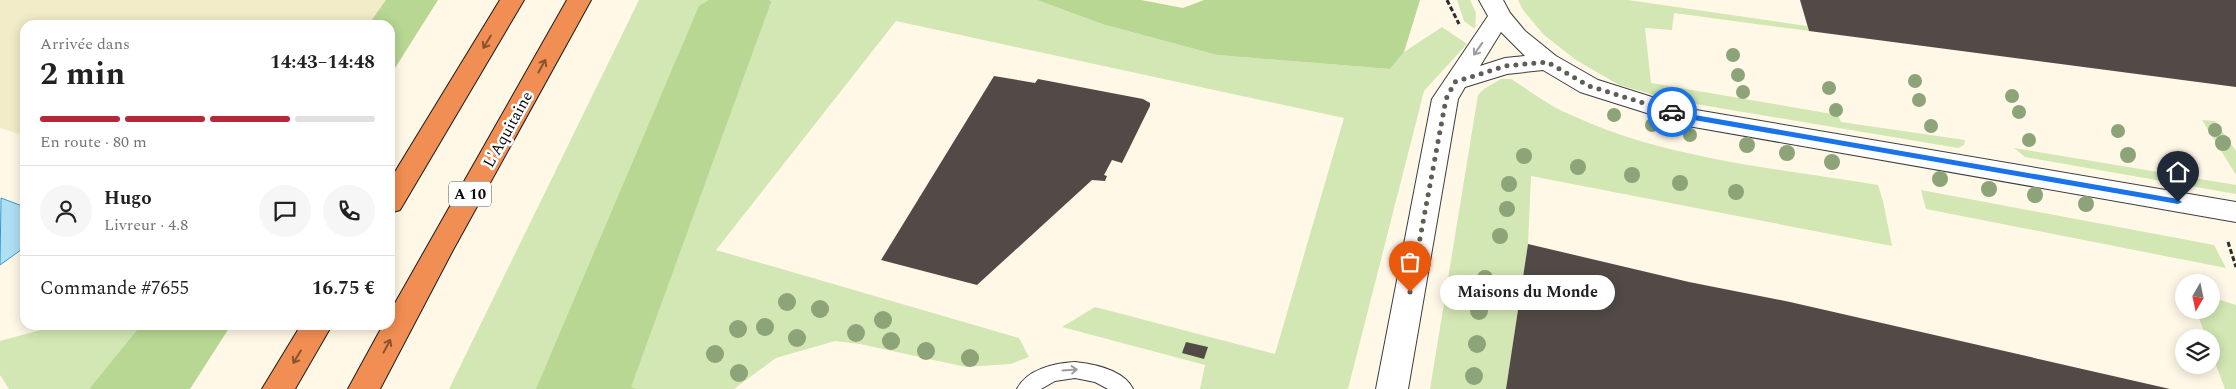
<!DOCTYPE html>
<html lang="fr">
<meta charset="utf-8">
<style>
body{margin:0;font-family:Spectral,serif;background:#f6f6f6;color:#222;height:100vh;display:flex;flex-direction:column;font-size:19px;white-space:nowrap}
*{box-sizing:border-box;margin:0}
p{font-size:16px;color:#767676}
.icon{flex:none;width:28px;height:28px;fill:none;stroke:currentColor;stroke-width:2;stroke-linecap:round;stroke-linejoin:round}
.map{position:relative;flex:1;overflow:hidden}
.panel{position:absolute;left:20px;top:20px;width:375px;height:310px;display:flex;flex-direction:column;background:#fff;border-radius:15px;box-shadow:0 2px 12px #0003}
.panel>*{flex:none}
.needle{width:32px;rotate:189deg}
.controls{position:absolute;left:2175px;top:274px;display:grid;gap:10px}
.controls a{display:grid;place-items:center;width:45px;height:45px;border-radius:50%;background:#fff;box-shadow:0 2px 12px #0003;font-size:25px}
.pin{position:absolute;display:grid;place-items:center;width:42px;height:42px;color:#fff;margin:-51px -21px;border-radius:50% 50% 50% 0;rotate:-45deg;box-shadow:0 0 5px #0007}
.pin .icon{rotate:45deg}
.courier{position:absolute;display:grid;place-items:center;width:50px;height:50px;margin:-25px;border:4px solid #1a73e8;border-radius:50%;background:#fff;color:#222;box-shadow:0 1px 6px #0007}
.bubble{position:absolute;height:35px;border-radius:18px;background:#fff;box-shadow:0 2px 12px #0003;font-size:16px;font-weight:700;line-height:35px;text-align:center}
.head em{font-style:normal;font-weight:700}
.head div{display:flex;flex-direction:column-reverse}
.head{display:flex;align-items:center;justify-content:space-between;height:85px;padding:0 20px}
h1{font-size:32px;font-weight:700;line-height:38px}
.bar{display:grid;grid-template-columns:repeat(4,1fr);gap:8px 5px;align-content:center;height:60px;padding:0 20px}
.bar i{height:6px;border-radius:4px;background:#e0e0e0}
.bar .on{background:#b52739}
.bar p{grid-column:span 4}
.line{display:flex;align-items:center;gap:12px;padding:0 20px;border-top:1px solid #e0e0e0}
.line div{flex:1}
.round{display:grid;place-items:center;flex:none;width:52px;height:52px;border-radius:26px;background:#f6f6f6}
.map>svg:first-child{display:block}
.farmland{fill:#f3ecc9}
.green{fill:#d2e7b3}
.forest{fill:#b7d793}
.water{fill:#aedff4;stroke:#379ac9}
.building{fill:#524a47}
.lines{fill:none;stroke-linecap:round;stroke-linejoin:round}
.service-casing{stroke:#3d3d3d;stroke-width:2}
.minor-casing{stroke:#3d3d3d;stroke-width:2}
.motorway-casing{stroke:#1b1b1b;stroke-width:2}
.path{stroke:#2c2c2c;stroke-width:3;stroke-dasharray:5 2.5;stroke-linecap:butt}
.service{fill:#fff;fill-rule:evenodd}
.minor{fill:#fff;fill-rule:evenodd}
.motorway{fill:#f18e53;fill-rule:evenodd}
.tree{fill:#8da378}
.oneway{stroke:#895332}
.oneway2{stroke:#9d9d9d}
.route{fill:#1a73e8}
.done{stroke:#605d57;stroke-width:5;stroke-dasharray:0 9}
.labels{text-anchor:middle;stroke-width:5;stroke-linejoin:round;paint-order:stroke}
.shield{fill:#fff;stroke:#545454;stroke-width:1}
.shield-label{font-size:15px;font-weight:bold;fill:#0a0a0a}
.street-label{font-size:16px;fill:#0a0a0a;stroke:#fff}
</style>
<div class="map">
<svg width="2236" height="389" viewBox="0 0 2236 389">
<rect width="100%" height="100%" fill="#fff8e7"/>
<polygon class="farmland" points="0,0 386,0 368,25 25,25 25,136 0,128"/>
<g class="green">
<polygon points="639,0 1037,0 1102,24 1217,55 1390,69 1404,52 1442,27 1467,44 1424,91 1348,389 1200,389 1205,365 1062,327 1095,307 1275,354 1344,118 896,21 716,250 1019,338 1029,357 1011,364 966,367 860,344 835,341 776,358 734,389 449,389"/>
<polygon points="1457,0 1470,0 1476,13 1475,29 1464,21"/>
<polygon points="1518,0 1628,0 1807,26 1809,31 1674,13 1672,30 1645,28 1651,83 1838,115 1841,122 1965,140 1964,145 1958,148 1672,100 1619,85 1576,60 1544,35 1523,10"/>
<path d="M1501,79H1511C1529,90 1548,105 1569,114C1664,159 1775,168 1878,185L1883,201L1892,246L1531,176L1528,244L1506,389H1430L1478,95L1484,89Z"/>
<polygon points="2202,120 2215,121 2236,151 2236,175"/>
<polygon points="2014,148 2236,185 2236,194 2025,157"/>
<polygon points="1921,190 2214,245 2226,268 1926,209"/>
<polygon points="2211,297 2236,305 2236,389 2225,389 2211,352 2211,338 2206,337 2196,310 2211,310"/>
<polygon points="59,325 141,325 89,389 9,389 0,375 0,341"/>
</g>
<g class="forest">
<polygon points="386,0 438,0 390,76 390,25 368,25"/>
<polygon points="709,0 769,0 771,2 631,387 636,389 536,389 699,6"/>
<polygon points="1037,0 1141,0 1183,8 1204,0 1420,0 1404,52 1390,69 1217,55 1102,24"/>
<polygon points="141,325 231,325 190,389 89,389"/>
</g>
<polygon class="water" points="1,198 25,207 25,247 0,265"/>
<g class="building">
<polygon points="1800,0 2236,0 2236,87 1809,31"/>
<polygon points="994,76 1035,83 1038,79 1143,99 1150,103 1150,106 1122,163 1112,160 1104,175 1107,176 1105,181 1092,180 977,285 881,260"/>
<polygon points="1528,244 1689,282 1790,302 2170,389 1506,389"/>
<polygon points="1186,342 1208,347 1204,359 1182,353"/>
</g>
<g class="lines">
<g class="service-casing">
<path id="service" d="M1075,362C1094,364 1124,370 1133,389H1108L1095,382L1075,378L1055,381L1041,389H1017C1027,369 1055,363 1075,362Z"/>
</g>
<g class="minor-casing">
<path id="minor" d="M1479,0H1503L1510,13L1525,31L1556,56L1598,80L1690,109L2236,202V222L1688,126L1580,92L1543,70L1507,74L1465,87L1458,99L1408,389H1376L1432,99L1488,16ZM1501,32L1525,56L1505,58L1480,66Z"/>
</g>
<g class="motorway-casing">
<g id="motorway">
<polygon points="500,0 524,0 400,210 390,213 390,180"/>
<polygon points="567,0 591,0 453,250 380,389 348,389 383,325 390,325 390,312"/>
<polygon points="301,325 332,325 295,389 262,389"/>
</g>
</g>
<g class="path">
<polyline points="1447,0 1459,24"/>
<polyline points="2228,242 2236,267"/>
</g>
<use href="#service" class="service"/>
<use href="#minor" class="minor"/>
<use href="#motorway" class="motorway"/>
</g>
<g class="tree">
<circle cx="1733" cy="55" r="7"/>
<circle cx="1738" cy="75" r="7"/>
<circle cx="1915" cy="81" r="7"/>
<circle cx="1829" cy="88" r="7"/>
<circle cx="1743" cy="92" r="7"/>
<circle cx="2012" cy="96" r="7"/>
<circle cx="1919" cy="100" r="7"/>
<circle cx="1836" cy="110" r="7"/>
<circle cx="2019" cy="112" r="7"/>
<circle cx="1614" cy="115" r="7"/>
<circle cx="1652" cy="125" r="7"/>
<circle cx="1931" cy="126" r="7"/>
<circle cx="2215" cy="130" r="7"/>
<circle cx="2118" cy="131" r="7"/>
<circle cx="1690" cy="135" r="7"/>
<circle cx="2029" cy="140" r="7"/>
<circle cx="2223" cy="143" r="8"/>
<circle cx="1747" cy="145" r="8"/>
<circle cx="1787" cy="153" r="8"/>
<circle cx="2128" cy="155" r="8"/>
<circle cx="1524" cy="156" r="8"/>
<circle cx="1832" cy="162" r="8"/>
<circle cx="1578" cy="167" r="8"/>
<circle cx="1632" cy="175" r="8"/>
<circle cx="1940" cy="179" r="8"/>
<circle cx="1680" cy="183" r="8"/>
<circle cx="1509" cy="184" r="8"/>
<circle cx="1989" cy="189" r="8"/>
<circle cx="1736" cy="192" r="8"/>
<circle cx="2035" cy="195" r="8"/>
<circle cx="2086" cy="204" r="8"/>
<circle cx="1507" cy="209" r="8"/>
<circle cx="1500" cy="236" r="8"/>
<circle cx="1485" cy="278" r="8"/>
<circle cx="787" cy="302" r="9"/>
<circle cx="820" cy="309" r="9"/>
<circle cx="1479" cy="311" r="9"/>
<circle cx="883" cy="320" r="9"/>
<circle cx="765" cy="327" r="9"/>
<circle cx="738" cy="329" r="9"/>
<circle cx="856" cy="333" r="9"/>
<circle cx="797" cy="338" r="9"/>
<circle cx="891" cy="341" r="9"/>
<circle cx="1477" cy="344" r="9"/>
<circle cx="926" cy="351" r="9"/>
<circle cx="715" cy="354" r="9"/>
<circle cx="970" cy="358" r="9"/>
<circle cx="739" cy="373" r="9"/>
<circle cx="1474" cy="376" r="9"/>
</g>
<defs><path id="oneway-shaft" d="M-6 0H5M1.5-3L5.5 0L1.5 3" fill="none" stroke-width="1.6" stroke-linecap="round" stroke-linejoin="round" transform="scale(1.25)"/></defs>
<g class="oneway">
<use href="#oneway-shaft" transform="translate(487 42) rotate(121)"/>
<use href="#oneway-shaft" transform="translate(542 66) rotate(-61)"/>
<use href="#oneway-shaft" transform="translate(387 346) rotate(-62)"/>
<use href="#oneway-shaft" transform="translate(297 357) rotate(121)"/>
</g>
<g class="oneway2">
<use href="#oneway-shaft" transform="translate(1478 49) rotate(125)"/>
<use href="#oneway-shaft" transform="translate(1070 370) rotate(-4)"/>
</g>
<polygon class="route" points="1672,109 1689,114 2178,199 2182,202 2178,204 1688,119 1669,113 1668,112"/>
<g class="lines">
<polyline class="done" points="1410,292 1446,99 1455,82 1505,66 1547,62 1589,86 1672,112"/>
</g>
<g class="labels">
<rect class="shield" x="449" y="181.5" width="42" height="25" rx="4"/>
<g class="shield-label">
<text x="470" y="199">A 10</text>
</g>
<g class="street-label">
<text transform="translate(507 129) rotate(-61)" y="6">L'Aquitaine</text>
</g>
</g>
</svg>
<div class="controls">
<a><svg class="needle" viewBox="-14 -14 28 28"><path d="M0-13l5 13h-10z" fill="#e53935"/><path d="M0 13l5-13h-10z" fill="#767676"/></svg></a>
<a><svg class="icon" aria-label="layers" viewBox="0 0 24 24"><path d="M12 4l9 5-9 5-9-5zM3 14l9 5 9-5"/></svg></a>
</div>
<div class="pin" style="left:1410px;top:292px;background:#ea580c"><svg class="icon" aria-label="bag" viewBox="0 0 24 24"><path d="M5 8h14l-1 12H6zM9 8a3 3 0 0 1 6 0"/></svg></div>
<div class="pin" style="left:2178px;top:202px;background:#1f2937"><svg class="icon" aria-label="home" viewBox="0 0 24 24"><path d="M3 11l9-7 9 7M6 9v11h12V9"/></svg></div>
<div class="courier" style="left:1672px;top:112px"><svg class="icon" aria-label="car" viewBox="0 0 24 24"><path d="M5 17H2v-5l4-1 3-4h7l3 4 3 1v5h-3M9 17h6M6 11h13"/><circle cx="7" cy="17" r="2"/><circle cx="17" cy="17" r="2"/></svg></div>
<div class="bubble" style="left:1440px;top:275px;width:175px">Maisons du Monde</div>
<section class="panel">
<div class="head"><div><h1>2 min</h1><p>Arrivée dans</p></div><em>14:43–14:48</em></div>
<div class="bar"><i class="on"></i><i class="on"></i><i class="on"></i><i></i><p>En route · 80 m</p></div>
<div class="line" style="height:90px"><a class="round"><svg class="icon" aria-label="person" viewBox="0 0 24 24"><circle cx="12" cy="8" r="4"/><path d="M4 21q1-7 8-7t8 7"/></svg></a><div><b>Hugo</b><p>Livreur · 4.8</p></div><a class="round"><svg class="icon" aria-label="chat" viewBox="0 0 24 24"><path d="M4 5h16v11H9l-5 4z"/></svg></a><a class="round"><svg class="icon" aria-label="phone" viewBox="0 0 24 24"><path d="M5 4h4l2 5-3 2q2 4 5 5l2-3 5 2v4C11 20 4 13 5 4z"/></svg></a></div>
<div class="line" style="height:65px"><div>Commande #7655</div><b>16.75 €</b></div>
</section>
</div>
